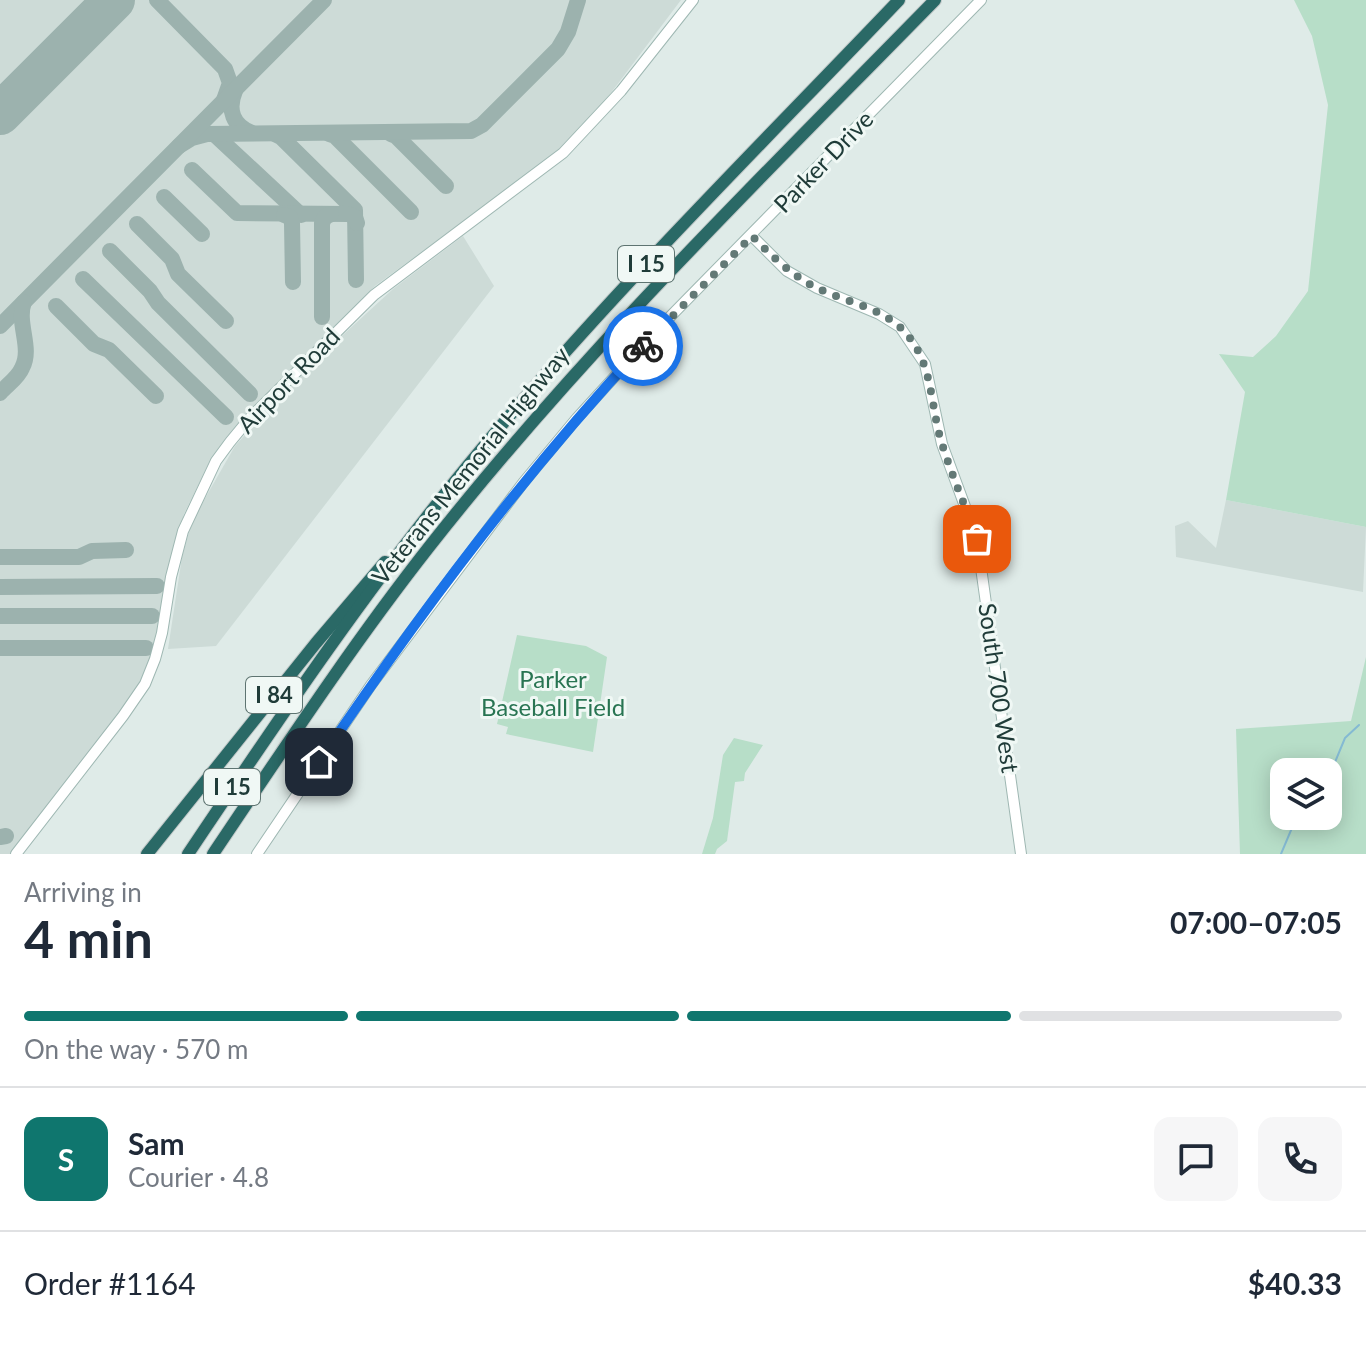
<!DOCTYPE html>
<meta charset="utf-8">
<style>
body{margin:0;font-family:Lato,sans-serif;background:#f6f6f7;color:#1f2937;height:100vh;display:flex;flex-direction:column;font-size:30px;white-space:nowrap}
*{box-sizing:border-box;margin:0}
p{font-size:26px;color:#747a83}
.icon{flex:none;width:44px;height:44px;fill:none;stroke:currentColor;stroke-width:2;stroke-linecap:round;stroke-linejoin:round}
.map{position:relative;height:854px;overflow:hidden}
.drawer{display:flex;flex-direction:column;background:#fff;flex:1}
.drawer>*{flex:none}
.fabs{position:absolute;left:1270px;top:758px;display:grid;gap:16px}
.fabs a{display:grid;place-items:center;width:72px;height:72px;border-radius:16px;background:#fff;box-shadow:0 4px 20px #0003;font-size:40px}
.pin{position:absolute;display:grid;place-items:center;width:68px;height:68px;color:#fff;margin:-34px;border-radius:16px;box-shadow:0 4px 12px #0006}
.courier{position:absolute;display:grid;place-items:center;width:80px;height:80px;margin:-40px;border:6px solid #1a73e8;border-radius:50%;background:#fff;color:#222;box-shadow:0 2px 10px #0007}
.headline em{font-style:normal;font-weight:700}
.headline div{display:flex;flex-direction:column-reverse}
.headline{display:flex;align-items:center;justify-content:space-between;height:136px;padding:0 24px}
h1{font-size:52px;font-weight:700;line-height:60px}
.bar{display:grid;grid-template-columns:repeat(4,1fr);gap:12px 8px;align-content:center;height:96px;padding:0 24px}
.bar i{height:10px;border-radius:6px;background:#e0e1e3}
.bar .on{background:#0f766e}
.bar p{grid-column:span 4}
.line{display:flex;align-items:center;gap:20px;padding:0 24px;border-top:2px solid #e0e1e3}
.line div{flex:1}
.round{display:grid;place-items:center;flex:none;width:84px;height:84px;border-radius:16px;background:#f6f6f7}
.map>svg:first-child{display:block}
.built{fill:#cddbd7}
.green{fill:#b7dec8;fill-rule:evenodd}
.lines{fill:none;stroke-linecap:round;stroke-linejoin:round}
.stream{stroke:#84bad3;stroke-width:2}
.taxiway{stroke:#9cb2ae;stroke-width:16}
.runway{stroke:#9cb2ae;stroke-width:42}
.secondary-casing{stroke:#9eb7b2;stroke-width:12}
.highway-casing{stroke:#c1c8c8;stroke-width:14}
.secondary{stroke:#fff;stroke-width:10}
.highway{stroke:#2a6966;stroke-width:12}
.done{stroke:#637976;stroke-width:8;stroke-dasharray:0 14.4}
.route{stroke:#1a73e8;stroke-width:10}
.labels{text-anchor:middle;stroke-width:6;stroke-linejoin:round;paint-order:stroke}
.shield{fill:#f0f8f5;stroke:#5e7471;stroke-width:2}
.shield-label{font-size:22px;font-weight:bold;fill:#203c39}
.street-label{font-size:24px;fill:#203c39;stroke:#f0f8f5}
.park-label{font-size:24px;fill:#287452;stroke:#f0f8f5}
</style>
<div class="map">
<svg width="1366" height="854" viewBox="0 0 1366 854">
<rect width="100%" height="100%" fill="#dfebe8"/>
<g class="built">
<polygon points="0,0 681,0 586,126 544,162 375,286 235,427 206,469 184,514 170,560 159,628 150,662 139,685 99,742 10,854 0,854"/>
<polygon points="463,236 494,286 216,646 168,649 182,557 192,521 235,446 296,378 393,289"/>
<polygon points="1226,500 1366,527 1363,592 1176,557 1175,526 1188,521 1216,548"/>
</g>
<g class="green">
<polygon points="1294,0 1366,0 1366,527 1226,500 1245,392 1219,354 1253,357 1276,336 1308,291 1328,105 1312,36"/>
<polygon points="517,635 586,646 607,657 593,752 506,734 508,727 497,724"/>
<path d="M1366,657V854H1240L1236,729L1351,721ZM1284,772H1328V816H1284Z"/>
<polygon points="734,738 763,745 745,773 744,781 735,782 727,841 717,849 715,854 702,854 713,818 723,755"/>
</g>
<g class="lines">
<g class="stream">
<polyline points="1328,779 1345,738 1359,725"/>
<polyline points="1281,854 1297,816"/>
</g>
<g class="taxiway">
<polyline points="157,0 225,69 230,83 224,100"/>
<path d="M235,91C227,110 233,126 252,133"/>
<polyline points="214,134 301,215"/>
<polyline points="275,134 281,137 355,210 356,280"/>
<polyline points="329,134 335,136 411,212"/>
<polyline points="391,134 396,136 446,186"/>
<polyline points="179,146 192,138 207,134 471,131 482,125 558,49 568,32 578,0"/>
<polyline points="192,170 237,213 348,214 355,217 357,223"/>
<polyline points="164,197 202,234"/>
<polyline points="284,215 290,217 292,223 293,282"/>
<polyline points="137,224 172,259 178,274 226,321"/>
<polyline points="110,251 150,291 158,303 250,394"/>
<polyline points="83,279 226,417"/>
<polyline points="56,306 94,344 109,350 156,396"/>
<polyline points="322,317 322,223 325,217 331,214"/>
<polyline points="0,326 324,0"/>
<path d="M0,393C7,385 18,378 22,368C33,348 16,323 24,302"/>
<polyline points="0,557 79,557 92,551 126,550"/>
<polyline points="0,587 157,586"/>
<polyline points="0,616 152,616"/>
<polyline points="0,648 146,648"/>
<polyline points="0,837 6,836"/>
</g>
<polyline class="runway" points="0,114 114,0"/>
<g class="secondary-casing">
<g id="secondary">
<polyline points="752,236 787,271 817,288 879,314 900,327 925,364 942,444 977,539 1021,854"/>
<polyline points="16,854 123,716 145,684 155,659 162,633 171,577 183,531 216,461 230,442 249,419 374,295 563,153 621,91 693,0"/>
<polyline points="257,854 371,685 523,483 577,418 658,329 981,0"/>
</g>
</g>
<g class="highway-casing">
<g id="highway">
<polyline points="147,854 316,643 385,562"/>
<path d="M188,854C280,717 373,579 479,452C610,294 757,149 899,0"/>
<path d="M213,854C283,750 352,645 429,547C583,351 762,177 935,0"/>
</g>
</g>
<use href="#secondary" class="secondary"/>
<use href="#highway" class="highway"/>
</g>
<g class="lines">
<path class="done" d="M643,346L752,236C773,257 792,276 819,289C845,301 880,308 901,328C935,361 929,406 943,447C953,478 966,508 977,539"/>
<path class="route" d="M319,762C417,616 523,475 643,346"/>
</g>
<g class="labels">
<g class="shield">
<rect x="618" y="246" width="56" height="36" rx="6"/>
<rect x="246" y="677" width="56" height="36" rx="6"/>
<rect x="204" y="769" width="56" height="36" rx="6"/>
</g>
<g class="shield-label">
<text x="646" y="272">I 15</text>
<text x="274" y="703">I 84</text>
<text x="232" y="795">I 15</text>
</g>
<g class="street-label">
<text transform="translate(824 162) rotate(-46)" y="8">Parker Drive</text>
<text transform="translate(289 381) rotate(-46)" y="8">Airport Road</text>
<text transform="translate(471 466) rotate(-51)" y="8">Veterans Memorial Highway</text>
<text transform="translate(998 688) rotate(82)" y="8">South 700 West</text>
</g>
<g class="park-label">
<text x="553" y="688">Parker<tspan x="553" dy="28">Baseball Field</tspan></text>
</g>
</g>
</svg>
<div class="fabs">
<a><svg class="icon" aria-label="layers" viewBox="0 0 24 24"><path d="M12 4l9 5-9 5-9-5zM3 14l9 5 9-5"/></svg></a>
</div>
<div class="pin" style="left:977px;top:539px;background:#ea580c"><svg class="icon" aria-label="bag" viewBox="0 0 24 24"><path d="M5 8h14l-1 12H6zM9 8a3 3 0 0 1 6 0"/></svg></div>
<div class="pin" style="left:319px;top:762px;background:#1f2937"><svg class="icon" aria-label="home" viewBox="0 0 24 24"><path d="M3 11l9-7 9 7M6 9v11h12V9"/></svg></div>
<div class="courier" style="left:643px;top:346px"><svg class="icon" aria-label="bike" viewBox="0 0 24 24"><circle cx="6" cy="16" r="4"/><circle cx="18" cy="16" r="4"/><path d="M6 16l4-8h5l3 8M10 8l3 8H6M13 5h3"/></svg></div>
</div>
<section class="drawer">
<div class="headline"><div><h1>4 min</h1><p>Arriving in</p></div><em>07:00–07:05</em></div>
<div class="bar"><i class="on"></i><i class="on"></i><i class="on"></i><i></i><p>On the way · 570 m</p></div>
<div class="line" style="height:144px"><b class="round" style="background:#0f766e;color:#fff">S</b><div><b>Sam</b><p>Courier · 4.8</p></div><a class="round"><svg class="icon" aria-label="chat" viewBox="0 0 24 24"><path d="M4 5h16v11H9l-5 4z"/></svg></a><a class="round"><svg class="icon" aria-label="phone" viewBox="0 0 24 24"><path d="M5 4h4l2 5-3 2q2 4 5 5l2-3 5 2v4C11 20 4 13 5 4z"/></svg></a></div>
<div class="line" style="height:104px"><div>Order #1164</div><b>$40.33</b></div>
</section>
